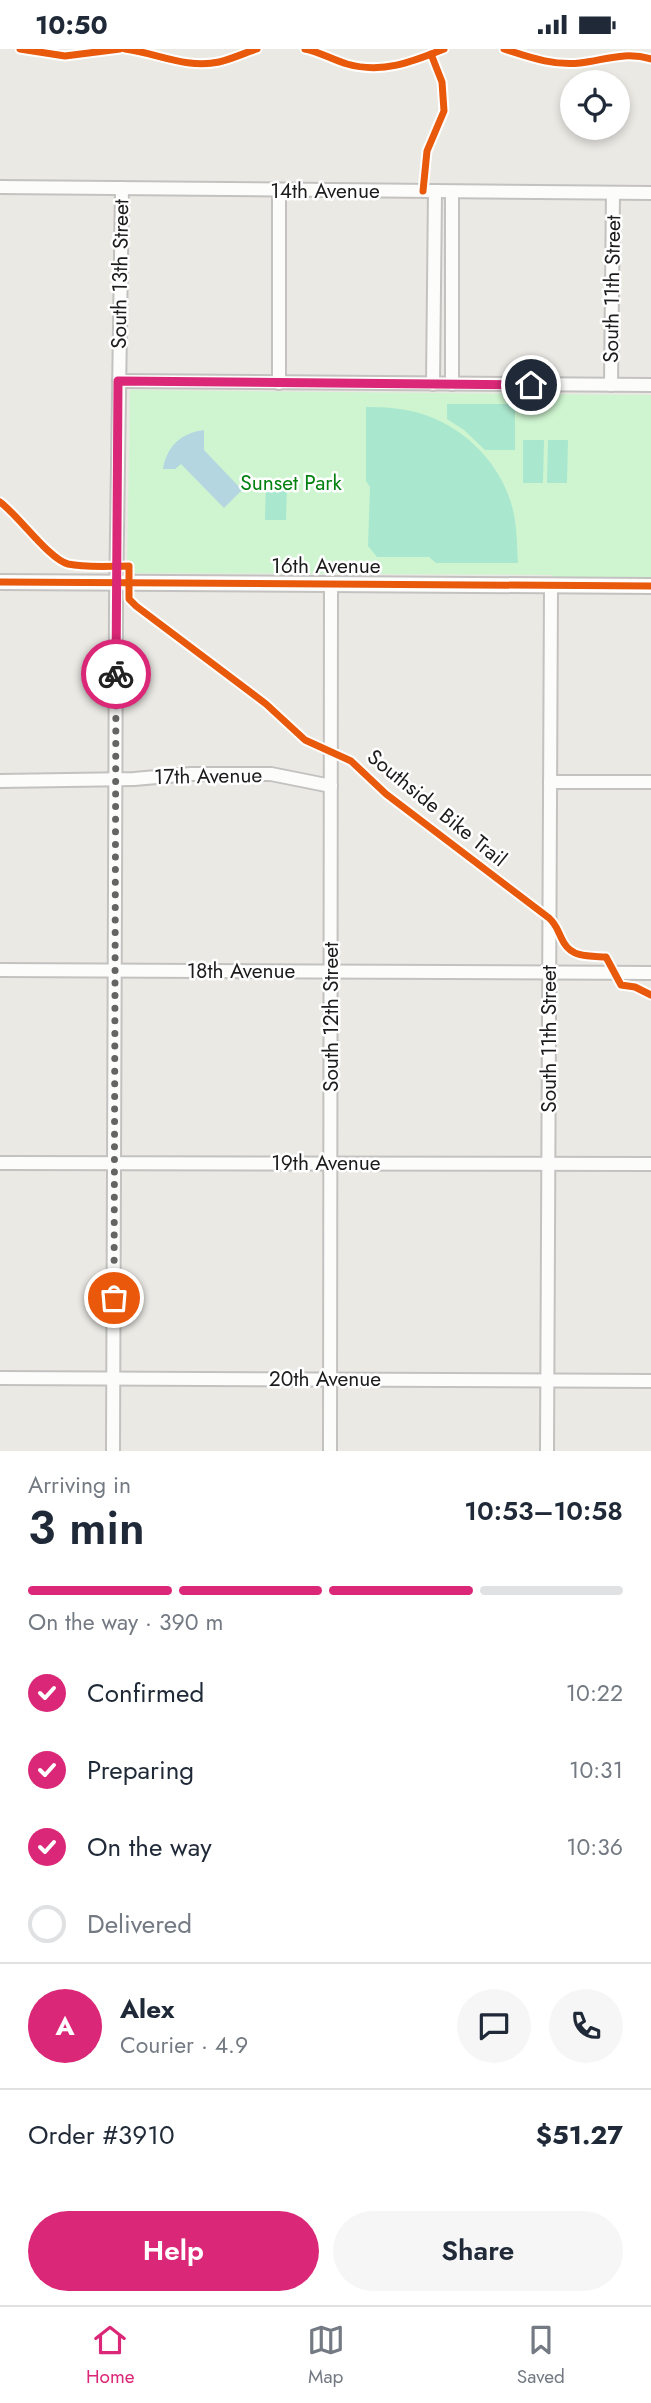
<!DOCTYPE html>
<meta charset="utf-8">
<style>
body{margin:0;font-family:Jost,sans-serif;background:#f6f6f7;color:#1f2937;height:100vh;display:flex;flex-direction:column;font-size:26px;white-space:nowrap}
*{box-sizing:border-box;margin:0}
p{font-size:23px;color:#747a83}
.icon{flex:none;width:38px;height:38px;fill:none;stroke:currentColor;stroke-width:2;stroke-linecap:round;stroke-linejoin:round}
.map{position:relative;height:1402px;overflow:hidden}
.panel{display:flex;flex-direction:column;background:#fff;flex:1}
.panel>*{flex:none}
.fabs{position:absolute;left:560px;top:21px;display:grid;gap:14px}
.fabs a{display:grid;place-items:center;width:70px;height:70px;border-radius:50%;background:#fff;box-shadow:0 4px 10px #0003;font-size:35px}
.pin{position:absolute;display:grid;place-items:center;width:60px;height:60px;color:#fff;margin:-30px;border:4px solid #fff;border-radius:50%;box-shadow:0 2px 7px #0007}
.courier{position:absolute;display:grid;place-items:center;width:70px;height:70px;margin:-35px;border:5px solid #db2777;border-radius:50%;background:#fff;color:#222;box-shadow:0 2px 9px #0007}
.overview em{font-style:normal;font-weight:600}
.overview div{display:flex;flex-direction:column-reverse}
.overview{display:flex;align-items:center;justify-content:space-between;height:119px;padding:0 28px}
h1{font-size:46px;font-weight:600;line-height:52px}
.bar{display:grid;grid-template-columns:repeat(4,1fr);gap:10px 7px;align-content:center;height:84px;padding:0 28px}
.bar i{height:9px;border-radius:5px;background:#e0e1e3}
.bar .active{background:#db2777}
.bar p{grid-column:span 4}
.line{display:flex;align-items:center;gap:18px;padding:0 28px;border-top:2px solid #e0e1e3}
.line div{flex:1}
.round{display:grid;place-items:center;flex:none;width:74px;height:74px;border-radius:37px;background:#f6f6f7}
ol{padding:0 28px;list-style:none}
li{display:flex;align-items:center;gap:21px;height:77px}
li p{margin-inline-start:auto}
li .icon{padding:7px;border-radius:50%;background:#db2777;color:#fff;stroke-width:4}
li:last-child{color:#747a83}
li i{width:38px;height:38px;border:4px solid #e0e1e3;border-radius:50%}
.button{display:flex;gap:14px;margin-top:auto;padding:14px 28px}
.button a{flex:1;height:80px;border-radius:42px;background:#db2777;color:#fff;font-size:28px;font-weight:600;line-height:80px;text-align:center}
.button a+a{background:#f6f6f7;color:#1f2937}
.status{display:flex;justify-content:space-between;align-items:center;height:49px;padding:0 35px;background:#fff;direction:ltr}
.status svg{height:19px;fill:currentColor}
.menu{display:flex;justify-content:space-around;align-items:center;height:98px;border-top:2px solid #e0e1e3;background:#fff;font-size:19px;color:#747a83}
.menu a{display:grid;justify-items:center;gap:4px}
.menu .active{color:#db2777}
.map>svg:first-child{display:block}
.park{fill:#cef5d0}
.pitch{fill:#aae7cf}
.water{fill:#b3d6e1}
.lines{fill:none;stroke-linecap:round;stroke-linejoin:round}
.minor-casing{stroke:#c3c2c0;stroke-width:16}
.tertiary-casing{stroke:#c3c2c0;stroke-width:18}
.minor{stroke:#fcfcfb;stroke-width:12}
.tertiary{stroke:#fcfcfb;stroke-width:14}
.cycleway-casing{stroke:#fff;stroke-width:11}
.cycleway{stroke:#e8590c;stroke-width:7}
.done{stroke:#646462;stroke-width:7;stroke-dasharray:0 12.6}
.route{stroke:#db2777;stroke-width:9}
.labels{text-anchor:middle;stroke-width:5;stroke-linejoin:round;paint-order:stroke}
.street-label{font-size:21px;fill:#1c1c1c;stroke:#fff}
.park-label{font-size:21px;fill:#028111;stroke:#fff}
</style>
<div class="status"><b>10:50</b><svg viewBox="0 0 49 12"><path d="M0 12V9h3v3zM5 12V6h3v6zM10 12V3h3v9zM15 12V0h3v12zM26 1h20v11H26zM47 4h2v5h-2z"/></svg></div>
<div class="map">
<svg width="651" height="1402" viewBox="0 0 651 1402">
<rect width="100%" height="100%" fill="#eae9e4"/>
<polygon class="park" points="130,341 651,346 651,537 564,536 551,526 127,524"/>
<g class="pitch">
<polygon points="447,355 515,355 515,401 485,401 464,381 447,370"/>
<path d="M366,358C384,358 402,359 419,364C464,377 502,415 513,461C517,478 517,497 518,514H436L429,508H377L368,497L370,438L366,432Z"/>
<polygon points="523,391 544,391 543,434 523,434"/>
<polygon points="548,391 568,391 567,434 547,434"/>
<polygon points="266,433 287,433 286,471 265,471"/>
</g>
<path class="water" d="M204,381V401L242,441L224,459L181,415L175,420H163C167,397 181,384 204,381Z"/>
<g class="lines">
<g class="minor-casing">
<g id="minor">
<polyline points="0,138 651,144"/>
<polyline points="279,142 279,334"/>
<polyline points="119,332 651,336"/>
<polyline points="433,335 435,142"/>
<polyline points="452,335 452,143"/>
<polyline points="611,336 613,144"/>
<polyline points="0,732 134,730 191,725 271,725 331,737"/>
<polyline points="550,733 651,733"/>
<polyline points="0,921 651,924"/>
<polyline points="0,1114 651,1115"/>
<polyline points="0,1329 651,1332"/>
<polyline points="113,1402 116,555 122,139"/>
<polyline points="330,1402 331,534"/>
<polyline points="547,1402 551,536"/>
</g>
</g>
<g class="tertiary-casing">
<polyline id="tertiary" points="0,533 651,537"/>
</g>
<use href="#minor" class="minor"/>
<use href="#tertiary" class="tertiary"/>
<g class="cycleway-casing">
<g id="cycleway">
<polyline points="20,0 65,7 120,0"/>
<path d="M125,0C157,4 186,20 219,13C232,10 244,4 257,0"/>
<path d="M305,0C320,3 333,11 347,15C382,25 412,13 444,0"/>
<path d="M504,0C529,8 553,17 580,14C605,11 625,2 651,10"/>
<polyline points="423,142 427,102 444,62 442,33 431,5"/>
<path d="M0,453C19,467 49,510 68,515C87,519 110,517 129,517V550L136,557L266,655L305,691L351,712L386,745L549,869C558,877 558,884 564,894C573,909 590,907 606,908L621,936L635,938L651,946"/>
<polyline points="0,533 651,537"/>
</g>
</g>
<use href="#cycleway" class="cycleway"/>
</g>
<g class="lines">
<polyline class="done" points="114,1249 116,625"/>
<polyline class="route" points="116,625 118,332 531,336"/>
</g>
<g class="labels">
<g class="street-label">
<text x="325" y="149">14th Avenue</text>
<text transform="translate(120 225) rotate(-89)" y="7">South 13th Street</text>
<text transform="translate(612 240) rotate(-89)" y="7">South 11th Street</text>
<text x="326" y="524">16th Avenue</text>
<text transform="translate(208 727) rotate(-1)" y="7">17th Avenue</text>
<text transform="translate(437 759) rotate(39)" y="7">Southside Bike Trail</text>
<text x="241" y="929">18th Avenue</text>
<text transform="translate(331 968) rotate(-90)" y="7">South 12th Street</text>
<text transform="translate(549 990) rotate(-90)" y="7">South 11th Street</text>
<text x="326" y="1121">19th Avenue</text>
<text x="325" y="1337">20th Avenue</text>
</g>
<g class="park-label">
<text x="291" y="441">Sunset Park</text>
</g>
</g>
</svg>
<div class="fabs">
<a><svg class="icon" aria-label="locate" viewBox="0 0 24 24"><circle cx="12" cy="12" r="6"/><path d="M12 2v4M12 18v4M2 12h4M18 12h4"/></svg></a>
</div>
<div class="pin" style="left:114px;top:1249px;background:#ea580c"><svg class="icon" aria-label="bag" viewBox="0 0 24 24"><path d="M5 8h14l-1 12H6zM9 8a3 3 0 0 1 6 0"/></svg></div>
<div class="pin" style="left:531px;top:336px;background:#1f2937"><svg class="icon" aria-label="home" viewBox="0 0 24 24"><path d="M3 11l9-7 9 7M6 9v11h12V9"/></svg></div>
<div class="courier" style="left:116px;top:625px"><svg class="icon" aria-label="bike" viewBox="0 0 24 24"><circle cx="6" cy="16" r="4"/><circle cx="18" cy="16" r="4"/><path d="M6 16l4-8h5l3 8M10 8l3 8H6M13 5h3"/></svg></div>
</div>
<section class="panel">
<div class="overview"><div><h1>3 min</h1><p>Arriving in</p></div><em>10:53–10:58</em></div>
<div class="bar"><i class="active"></i><i class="active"></i><i class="active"></i><i></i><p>On the way · 390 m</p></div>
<ol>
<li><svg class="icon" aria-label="check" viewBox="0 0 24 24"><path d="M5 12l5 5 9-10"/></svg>Confirmed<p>10:22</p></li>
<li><svg class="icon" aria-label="check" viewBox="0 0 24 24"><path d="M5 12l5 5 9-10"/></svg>Preparing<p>10:31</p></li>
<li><svg class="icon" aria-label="check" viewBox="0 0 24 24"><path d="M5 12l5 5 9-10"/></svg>On the way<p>10:36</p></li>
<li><i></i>Delivered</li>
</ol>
<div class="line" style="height:126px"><b class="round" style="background:#db2777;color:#fff">A</b><div><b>Alex</b><p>Courier · 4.9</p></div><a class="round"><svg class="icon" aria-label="chat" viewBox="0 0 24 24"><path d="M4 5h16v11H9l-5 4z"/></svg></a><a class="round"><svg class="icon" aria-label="phone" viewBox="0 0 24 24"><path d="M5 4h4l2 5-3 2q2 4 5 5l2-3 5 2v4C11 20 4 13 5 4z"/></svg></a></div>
<div class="line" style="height:91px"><div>Order #3910</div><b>$51.27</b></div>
<div class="button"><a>Help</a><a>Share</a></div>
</section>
<nav class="menu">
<a class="active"><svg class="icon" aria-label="home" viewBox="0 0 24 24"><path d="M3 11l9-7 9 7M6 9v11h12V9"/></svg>Home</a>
<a><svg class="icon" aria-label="map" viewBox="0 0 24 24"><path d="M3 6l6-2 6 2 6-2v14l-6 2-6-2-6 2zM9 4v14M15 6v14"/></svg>Map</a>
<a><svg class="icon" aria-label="saved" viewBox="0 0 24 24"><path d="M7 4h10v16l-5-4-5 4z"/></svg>Saved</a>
</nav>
